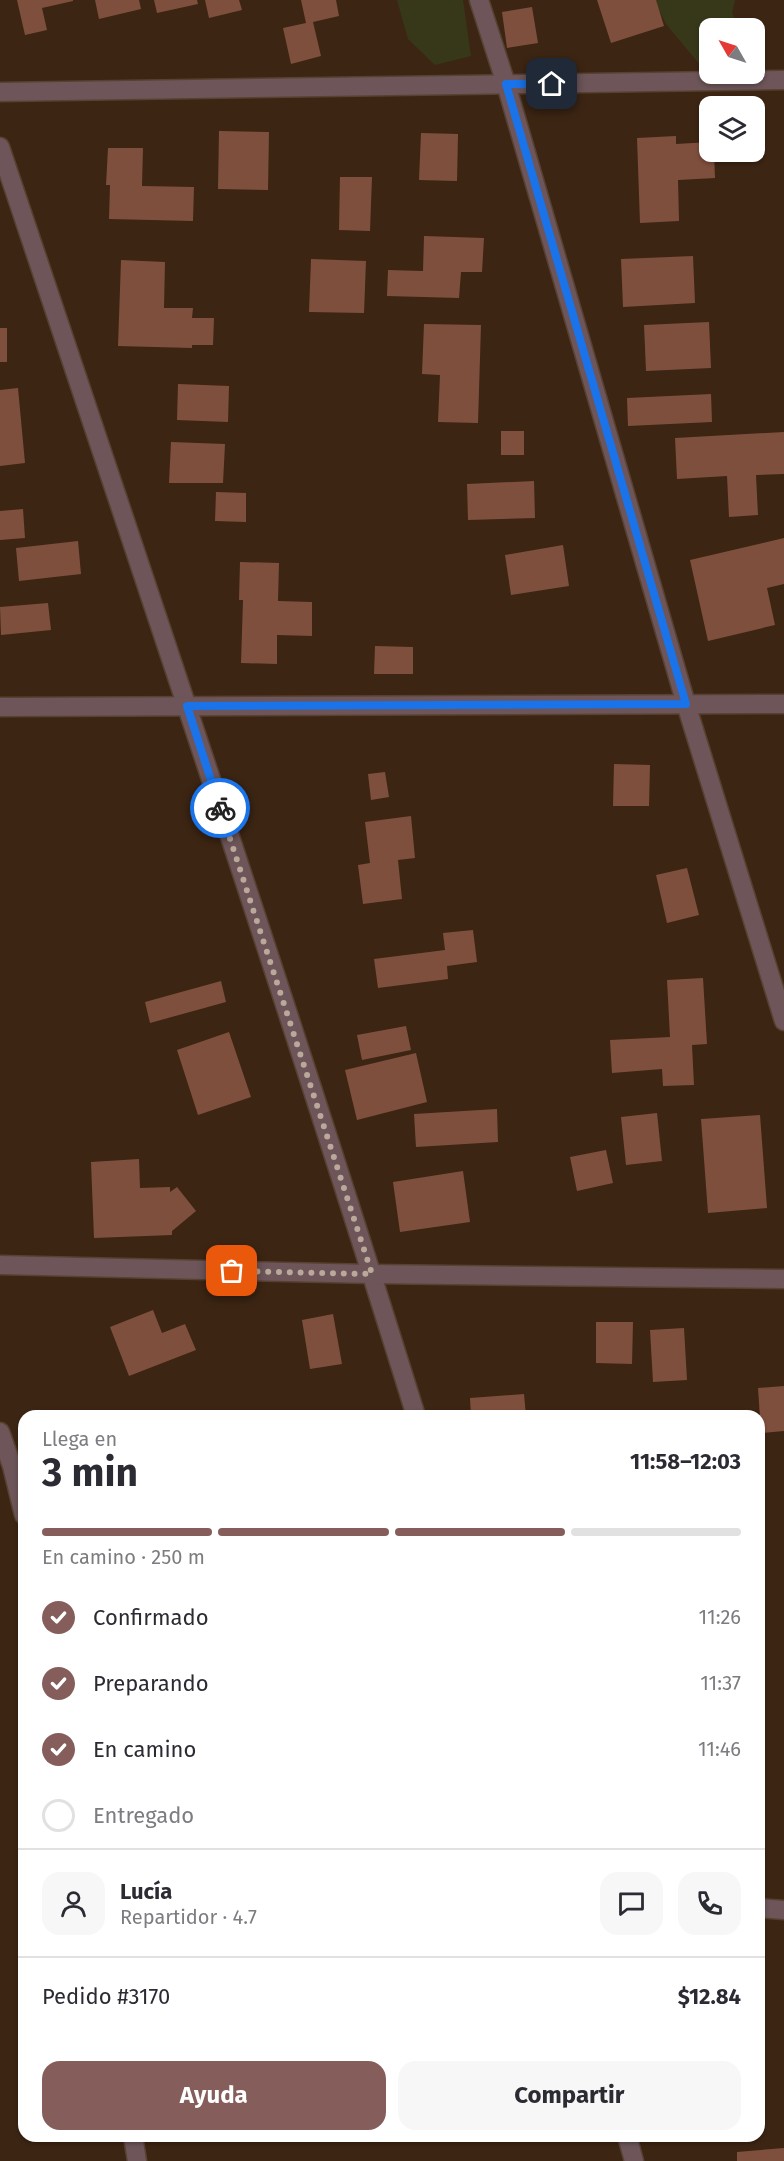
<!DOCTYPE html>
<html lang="es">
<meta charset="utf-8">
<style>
body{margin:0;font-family:"Fira Sans",sans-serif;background:#f7f7f7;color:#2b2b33;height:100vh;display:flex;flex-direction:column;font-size:22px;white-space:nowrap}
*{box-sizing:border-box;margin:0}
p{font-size:20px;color:#7c7c81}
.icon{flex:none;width:33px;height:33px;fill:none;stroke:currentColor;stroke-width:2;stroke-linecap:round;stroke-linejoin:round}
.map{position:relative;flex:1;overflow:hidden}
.details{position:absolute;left:18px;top:1410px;width:747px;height:732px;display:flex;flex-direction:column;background:#fff;border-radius:18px;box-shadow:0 2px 4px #0004}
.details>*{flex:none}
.needle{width:39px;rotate:309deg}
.buttons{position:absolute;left:699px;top:18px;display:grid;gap:12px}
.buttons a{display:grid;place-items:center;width:66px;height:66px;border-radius:12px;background:#fff;box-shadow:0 2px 4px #0004;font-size:30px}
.pin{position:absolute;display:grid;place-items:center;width:51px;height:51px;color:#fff;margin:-26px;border-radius:12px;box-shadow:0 3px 9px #0006}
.courier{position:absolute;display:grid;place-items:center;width:60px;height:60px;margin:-30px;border:4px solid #1a73e8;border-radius:50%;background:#fff;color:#222;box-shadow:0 2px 8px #0007}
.headline em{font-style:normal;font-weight:700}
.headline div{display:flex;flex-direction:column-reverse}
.headline{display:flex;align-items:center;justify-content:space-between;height:102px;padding:0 24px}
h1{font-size:39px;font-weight:700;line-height:45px}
.bar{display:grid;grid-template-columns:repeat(4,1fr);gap:9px 6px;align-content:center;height:72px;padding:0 24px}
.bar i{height:8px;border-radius:4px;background:#e1e1e2}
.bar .selected{background:#855e5b}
.bar p{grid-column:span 4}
.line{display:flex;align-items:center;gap:15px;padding:0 24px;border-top:2px solid #e1e1e2}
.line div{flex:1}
.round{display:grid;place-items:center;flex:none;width:63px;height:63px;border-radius:18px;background:#f7f7f7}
ol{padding:0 24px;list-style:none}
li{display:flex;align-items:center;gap:18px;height:66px}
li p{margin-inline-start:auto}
li .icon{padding:6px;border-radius:50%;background:#855e5b;color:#fff;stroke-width:4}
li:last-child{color:#7c7c81}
li i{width:33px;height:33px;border:3px solid #e1e1e2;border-radius:50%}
.button{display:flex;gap:12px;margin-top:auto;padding:12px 24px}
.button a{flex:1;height:69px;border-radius:18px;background:#855e5b;color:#fff;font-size:24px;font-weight:700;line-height:69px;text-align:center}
.button a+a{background:#f7f7f7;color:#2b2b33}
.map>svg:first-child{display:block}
.green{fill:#37381a}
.building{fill:#7f4f3d}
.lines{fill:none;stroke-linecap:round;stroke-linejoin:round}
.street-casing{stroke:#574130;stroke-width:21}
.street{stroke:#6d5559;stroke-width:18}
.done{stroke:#baa89a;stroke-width:6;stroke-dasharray:0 10.8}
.route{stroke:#1a73e8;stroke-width:8}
</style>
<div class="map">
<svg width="784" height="2161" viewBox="0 0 784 2161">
<rect width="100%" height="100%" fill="#3c2513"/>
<g class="green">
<polygon points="397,0 463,0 471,56 435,65 408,39"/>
<polygon points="654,0 735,0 732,13 739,28 710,28 709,66 701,66 666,24"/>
</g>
<g class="building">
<polygon points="17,0 73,0 73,1 42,8 47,30 25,35"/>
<polygon points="95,0 139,0 141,9 99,19"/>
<polygon points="154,0 197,0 198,4 157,13"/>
<polygon points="205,0 239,0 242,10 209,18"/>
<polygon points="301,0 336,0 339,16 313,22 321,56 291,64 283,28 306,23"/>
<polygon points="597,0 656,0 664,26 611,43"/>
<polygon points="532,7 538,43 507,48 502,12"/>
<polygon points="219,131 269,132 268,190 218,189"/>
<polygon points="421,133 458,134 457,181 419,180"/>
<polygon points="676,136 676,144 710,142 710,152 714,152 715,178 678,180 679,221 640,223 637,138"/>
<polygon points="108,148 143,148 142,186 194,187 193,221 109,219 110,185 106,185"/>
<polygon points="340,177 372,177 370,231 339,230"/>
<polygon points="424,236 484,238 482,272 461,272 459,298 387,296 388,270 423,271"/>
<polygon points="693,256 695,303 623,307 621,259"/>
<polygon points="311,259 366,261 364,313 309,312"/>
<polygon points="121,260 165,262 164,308 193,308 192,318 214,318 213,345 192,345 192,348 118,346"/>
<polygon points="709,322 711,368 646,371 644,325"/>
<polygon points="424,324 481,325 478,423 438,422 440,375 422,374"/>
<rect x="0" y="328" width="7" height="34"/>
<polygon points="178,384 229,386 228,422 177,420"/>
<polygon points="18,388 25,463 0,466 0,390"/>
<polygon points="711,394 712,422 628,426 627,398"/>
<rect x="501" y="431" width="23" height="24"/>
<polygon points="784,432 784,474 756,475 758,515 729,517 727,476 677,479 675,438"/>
<polygon points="171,442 225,444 223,483 169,483"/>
<polygon points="534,481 535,518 468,520 467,484"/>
<polygon points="216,492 246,493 246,522 215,521"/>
<polygon points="23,509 25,538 0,540 0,511"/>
<polygon points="784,538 784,584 767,588 775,625 708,641 690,560"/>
<polygon points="78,541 81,574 19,581 16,548"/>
<polygon points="563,545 569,586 511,595 505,555"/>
<polygon points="240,562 279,563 278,601 312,602 312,636 277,635 277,664 241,663 243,600 239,600"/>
<polygon points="48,603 51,630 1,635 0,607"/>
<polygon points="375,646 413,647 413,674 374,674"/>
<polygon points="614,764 650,765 649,806 613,806"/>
<polygon points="385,772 389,797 371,800 368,774"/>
<polygon points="411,816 415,858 398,860 402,899 363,904 358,865 370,863 365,822"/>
<polygon points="687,868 699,915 667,923 656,875"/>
<polygon points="473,930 477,962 447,966 448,979 378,988 374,959 445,950 443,933"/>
<polygon points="703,978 707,1044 692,1045 694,1085 663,1086 662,1069 612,1073 610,1040 670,1037 667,980"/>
<polygon points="221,981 226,1002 150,1023 145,1002"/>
<polygon points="406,1026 411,1050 362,1060 357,1035"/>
<polygon points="229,1032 251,1097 198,1115 177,1050"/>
<polygon points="416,1053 427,1102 357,1120 345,1070"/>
<polygon points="497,1109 498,1142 416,1147 414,1114"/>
<polygon points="657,1113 662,1161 626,1165 621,1117"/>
<polygon points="760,1115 767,1208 708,1213 701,1119"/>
<polygon points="606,1150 613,1183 577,1191 570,1157"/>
<polygon points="139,1159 140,1188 170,1187 170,1192 177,1187 196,1211 172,1231 172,1235 94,1238 91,1162"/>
<polygon points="463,1171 470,1222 400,1232 393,1182"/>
<polygon points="153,1310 162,1333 185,1324 196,1350 129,1376 110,1327"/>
<polygon points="333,1314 342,1364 310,1369 302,1320"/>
<polygon points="596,1322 633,1322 632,1364 596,1363"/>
<polygon points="684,1328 687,1380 653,1382 650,1330"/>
<polygon points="784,1386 784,1431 761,1433 758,1388"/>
<polygon points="524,1394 526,1416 471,1416 470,1398"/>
<polygon points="784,2148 784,2161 737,2161 737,2152"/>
</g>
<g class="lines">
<g class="street-casing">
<g id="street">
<polyline points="479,0 506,84 686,704 784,1021"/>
<polyline points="0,92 784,80"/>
<path d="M0,147C141,569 284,991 416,1416"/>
<polyline points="0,707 784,704"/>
<polyline points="0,1265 372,1274 784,1279"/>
<polyline points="0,1432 12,1466 24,1515"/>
<polyline points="759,1908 784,1910"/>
<polyline points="133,2136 137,2161"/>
<polyline points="627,2136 634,2161"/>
</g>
</g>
<use href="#street" class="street"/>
</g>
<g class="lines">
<polyline class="done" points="220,808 372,1274 232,1271"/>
<polyline class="route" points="220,808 187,706 686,704 506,84 552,84"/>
</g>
</svg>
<div class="buttons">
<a><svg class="needle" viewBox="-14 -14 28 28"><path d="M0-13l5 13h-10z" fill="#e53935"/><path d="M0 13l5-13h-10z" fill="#7c7c81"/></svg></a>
<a><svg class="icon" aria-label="layers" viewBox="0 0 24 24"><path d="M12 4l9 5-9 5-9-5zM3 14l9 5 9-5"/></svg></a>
</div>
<div class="pin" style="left:232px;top:1271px;background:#ea580c"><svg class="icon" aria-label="bag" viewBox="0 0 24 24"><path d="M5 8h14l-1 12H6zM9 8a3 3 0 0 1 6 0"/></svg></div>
<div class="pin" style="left:552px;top:84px;background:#1f2937"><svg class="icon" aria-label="home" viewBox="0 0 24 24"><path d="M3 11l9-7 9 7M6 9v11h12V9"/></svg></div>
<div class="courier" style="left:220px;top:808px"><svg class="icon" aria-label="bike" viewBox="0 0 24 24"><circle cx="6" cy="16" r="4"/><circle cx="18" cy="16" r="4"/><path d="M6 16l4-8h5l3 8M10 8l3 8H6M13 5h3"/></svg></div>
<section class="details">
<div class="headline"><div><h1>3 min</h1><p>Llega en</p></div><em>11:58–12:03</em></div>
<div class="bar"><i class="selected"></i><i class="selected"></i><i class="selected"></i><i></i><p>En camino · 250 m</p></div>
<ol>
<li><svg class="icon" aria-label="check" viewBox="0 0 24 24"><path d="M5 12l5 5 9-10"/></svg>Confirmado<p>11:26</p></li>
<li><svg class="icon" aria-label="check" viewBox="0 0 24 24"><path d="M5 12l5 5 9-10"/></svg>Preparando<p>11:37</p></li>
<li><svg class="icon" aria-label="check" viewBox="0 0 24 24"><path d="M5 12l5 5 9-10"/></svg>En camino<p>11:46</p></li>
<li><i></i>Entregado</li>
</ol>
<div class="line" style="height:108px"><a class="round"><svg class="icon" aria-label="person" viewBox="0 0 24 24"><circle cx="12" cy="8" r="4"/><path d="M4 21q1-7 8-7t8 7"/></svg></a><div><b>Lucía</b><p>Repartidor · 4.7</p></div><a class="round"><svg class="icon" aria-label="chat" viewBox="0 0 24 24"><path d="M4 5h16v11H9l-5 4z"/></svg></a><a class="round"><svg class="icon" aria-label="phone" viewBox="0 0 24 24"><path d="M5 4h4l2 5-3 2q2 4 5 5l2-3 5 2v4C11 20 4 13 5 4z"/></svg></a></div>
<div class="line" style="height:78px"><div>Pedido #3170</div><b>$12.84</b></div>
<div class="button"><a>Ayuda</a><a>Compartir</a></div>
</section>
</div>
